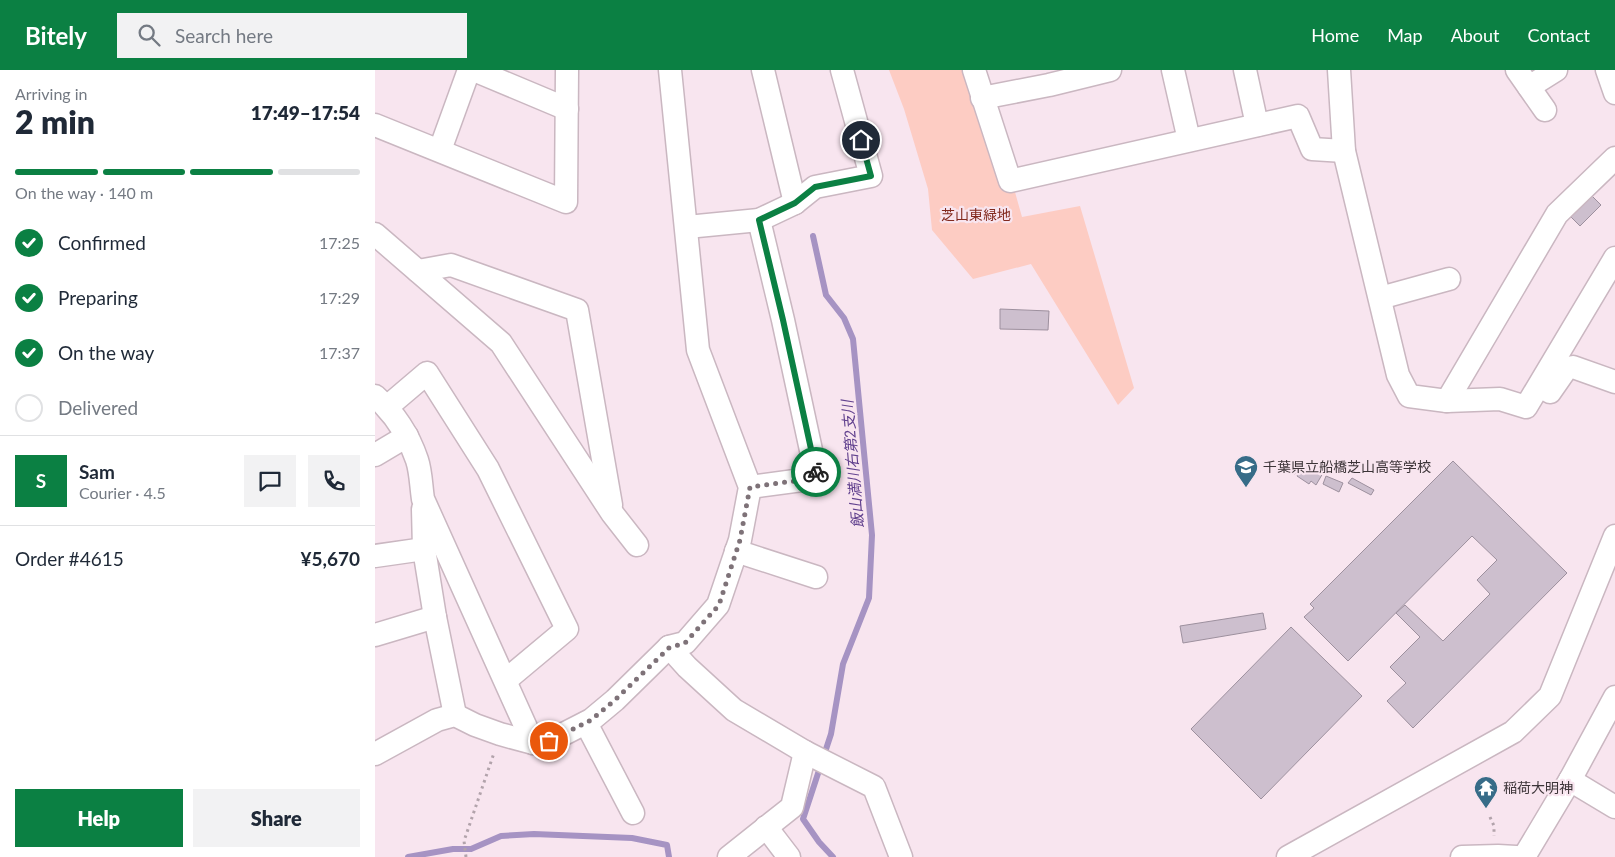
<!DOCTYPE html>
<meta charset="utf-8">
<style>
body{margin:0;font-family:Lato,"Noto Sans JP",sans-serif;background:#f2f2f3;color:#1f2937;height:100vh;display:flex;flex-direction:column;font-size:19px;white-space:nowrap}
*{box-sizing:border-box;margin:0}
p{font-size:16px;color:#747a83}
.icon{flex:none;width:28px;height:28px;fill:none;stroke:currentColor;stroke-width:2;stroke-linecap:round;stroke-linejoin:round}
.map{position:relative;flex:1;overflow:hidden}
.sheet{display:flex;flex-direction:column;background:#fff;width:375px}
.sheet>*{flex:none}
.pin{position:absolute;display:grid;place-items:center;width:42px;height:42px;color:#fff;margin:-21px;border:2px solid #fff;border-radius:50%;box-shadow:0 1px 5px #0007}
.courier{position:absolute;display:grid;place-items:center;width:50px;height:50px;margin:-25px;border:4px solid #0b8043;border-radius:50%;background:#fff;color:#222;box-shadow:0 1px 6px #0007}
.overview em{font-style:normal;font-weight:800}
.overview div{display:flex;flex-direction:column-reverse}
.overview{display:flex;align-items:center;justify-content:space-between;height:85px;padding:0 15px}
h1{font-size:32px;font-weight:800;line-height:38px}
.bar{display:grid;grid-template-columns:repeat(4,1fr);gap:8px 5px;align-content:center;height:60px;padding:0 15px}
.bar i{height:6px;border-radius:4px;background:#e0e1e3}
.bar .selected{background:#0b8043}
.bar p{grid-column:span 4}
.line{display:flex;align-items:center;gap:12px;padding:0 15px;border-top:1px solid #e0e1e3}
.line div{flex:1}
.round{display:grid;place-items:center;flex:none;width:52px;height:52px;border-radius:0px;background:#f2f2f3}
ol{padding:0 15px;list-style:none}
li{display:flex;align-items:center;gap:15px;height:55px}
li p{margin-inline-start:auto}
li .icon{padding:5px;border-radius:50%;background:#0b8043;color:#fff;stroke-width:4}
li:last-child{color:#747a83}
li i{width:28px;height:28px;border:2px solid #e0e1e3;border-radius:50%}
.cta{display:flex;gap:10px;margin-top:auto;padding:10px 15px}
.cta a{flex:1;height:58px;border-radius:0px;background:#0b8043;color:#fff;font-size:20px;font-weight:800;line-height:58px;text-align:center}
.cta a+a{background:#f2f2f3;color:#1f2937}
header{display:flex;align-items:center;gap:30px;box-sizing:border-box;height:70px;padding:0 25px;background:#0b8043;color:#fff}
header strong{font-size:24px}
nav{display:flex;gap:28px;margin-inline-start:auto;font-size:18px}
.search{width:350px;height:45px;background:#f2f2f3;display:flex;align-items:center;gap:12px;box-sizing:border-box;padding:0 18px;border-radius:0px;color:#747a83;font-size:19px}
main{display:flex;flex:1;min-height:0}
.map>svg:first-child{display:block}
.green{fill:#fdccc3}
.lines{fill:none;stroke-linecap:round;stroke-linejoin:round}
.stream{stroke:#a693c3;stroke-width:6}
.building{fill:#cdbfce;stroke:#9d909e}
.minor-casing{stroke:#cab7c1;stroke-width:25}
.path{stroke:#b2a3ab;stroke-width:3;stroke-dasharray:2.5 4;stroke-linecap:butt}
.minor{stroke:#fff;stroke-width:22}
.done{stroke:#7e7278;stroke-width:5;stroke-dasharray:0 9}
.route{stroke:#0b8043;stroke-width:6}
.labels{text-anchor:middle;stroke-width:4.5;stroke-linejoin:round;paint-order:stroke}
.park-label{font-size:14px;fill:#82291e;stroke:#f8e5ef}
.poi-label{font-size:14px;fill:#3c3438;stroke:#f8e5ef;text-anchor:start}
.water-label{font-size:15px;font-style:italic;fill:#61418e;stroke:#f8e5ef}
</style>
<header>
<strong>Bitely</strong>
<div class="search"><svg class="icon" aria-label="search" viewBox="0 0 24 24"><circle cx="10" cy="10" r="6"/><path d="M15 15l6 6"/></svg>Search here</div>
<nav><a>Home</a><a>Map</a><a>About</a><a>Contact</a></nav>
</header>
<main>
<section class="sheet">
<div class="overview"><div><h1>2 min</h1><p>Arriving in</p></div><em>17:49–17:54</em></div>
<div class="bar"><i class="selected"></i><i class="selected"></i><i class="selected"></i><i></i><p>On the way · 140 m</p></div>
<ol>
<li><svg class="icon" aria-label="check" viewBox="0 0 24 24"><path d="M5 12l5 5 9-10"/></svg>Confirmed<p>17:25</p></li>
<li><svg class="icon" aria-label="check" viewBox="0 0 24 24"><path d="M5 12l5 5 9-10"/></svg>Preparing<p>17:29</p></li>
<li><svg class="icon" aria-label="check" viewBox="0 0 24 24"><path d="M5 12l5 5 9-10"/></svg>On the way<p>17:37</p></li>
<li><i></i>Delivered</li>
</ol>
<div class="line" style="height:90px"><b class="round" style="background:#0b8043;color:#fff">S</b><div><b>Sam</b><p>Courier · 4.5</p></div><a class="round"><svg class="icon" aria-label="chat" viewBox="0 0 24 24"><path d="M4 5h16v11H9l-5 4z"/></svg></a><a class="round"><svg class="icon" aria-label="phone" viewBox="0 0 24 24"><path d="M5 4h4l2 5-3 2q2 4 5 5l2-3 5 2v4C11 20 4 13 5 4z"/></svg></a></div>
<div class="line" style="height:65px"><div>Order #4615</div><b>¥5,670</b></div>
<div class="cta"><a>Help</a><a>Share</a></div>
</section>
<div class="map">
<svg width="1240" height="787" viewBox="0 0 1240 787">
<rect width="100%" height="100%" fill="#f8e5ef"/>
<polygon class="green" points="514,0 596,0 638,115 647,147 705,136 759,318 743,335 656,194 598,209 557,160 553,119 529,39"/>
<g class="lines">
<g class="stream">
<polyline points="438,166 451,225 469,248 478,269 497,465 494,528 468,594 456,664 428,749 444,772 458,787"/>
<polyline points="33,787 78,779 96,779 126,766 159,764 257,768 292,775 294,787"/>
</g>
</g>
<g class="building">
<polygon points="1214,123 1226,135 1205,156 1193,144"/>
<polygon points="625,239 674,241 673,260 625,259"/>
<polygon points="1078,391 1192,503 1038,658 1012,631 1031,613 1015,597 1045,567 1021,543 1030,535 1068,571 1115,524 1102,510 1122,490 1097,466 973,591 929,547 939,538 935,534"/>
<polygon points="931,392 948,403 941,415 936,411 934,414 922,406"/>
<polygon points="918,393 924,397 920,404 913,400"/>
<polygon points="951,406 968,413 964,422 948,414"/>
<polygon points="977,408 999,420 996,425 973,413"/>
<polygon points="888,543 891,559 808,573 805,556"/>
<polygon points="916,557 987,626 886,729 816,659"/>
</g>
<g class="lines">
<g class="minor-casing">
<g id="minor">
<polyline points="99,0 192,39"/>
<polyline points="388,0 420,133"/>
<polyline points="599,0 635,111 923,46 937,79 969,81"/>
<polyline points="798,0 814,70"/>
<polyline points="870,0 882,55"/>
<polyline points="964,0 969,81 1023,305 1034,326 1072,331 1125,329 1151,337 1240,188"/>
<polyline points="1142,0 1170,40"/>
<polyline points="1232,0 1240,23"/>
<polyline points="1154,17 1181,0"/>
<polyline points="607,28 674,15 735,0"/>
<polyline points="0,55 191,132 192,0"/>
<polyline points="65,80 94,0"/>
<polyline points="312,157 384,150 420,133 440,117 496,106 467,0"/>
<polyline points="0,164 126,273 237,443 262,475"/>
<polyline points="43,201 76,195 202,240 236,435"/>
<polyline points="1005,228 1074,209"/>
<polyline points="1175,322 1191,299 1198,297 1240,312"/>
<path d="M0,326C19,343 34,366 42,390C46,402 46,416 48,429L158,673"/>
<polyline points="1072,331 1182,144 1240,88"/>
<polyline points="12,337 52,303 113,399 192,559 131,610"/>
<polyline points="0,385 32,366"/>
<polyline points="375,417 442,408 408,250 384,150"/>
<polyline points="48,439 49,479 60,547 80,645"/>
<polyline points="361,481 441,507"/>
<polyline points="0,486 49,479"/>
<polyline points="0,565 60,547"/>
<polyline points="294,577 312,597 359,640 430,682 499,717 526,787"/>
<polyline points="211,653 258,743"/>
<polyline points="0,684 62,650 80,645 100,655 125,664 158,673 175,671 216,650 240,630 294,577 310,573 343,535 365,470 375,417 323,280 295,0"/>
<polyline points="1195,710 1240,737"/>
<polyline points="391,757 414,787"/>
<polyline points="354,787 417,737 430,682"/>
<polyline points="913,787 1138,662 1175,626 1240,466"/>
<polyline points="1087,787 1123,786 1141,787"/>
<polyline points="1149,787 1195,710 1240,627"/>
</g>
</g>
<g class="path">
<polyline points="1115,747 1119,756 1119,766"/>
<polyline points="91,787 89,771 119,683"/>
</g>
<use href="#minor" class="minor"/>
</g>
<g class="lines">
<polyline class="done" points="174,671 216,650 240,630 294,578 310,573 344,535 365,470 375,417 442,408 441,402"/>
<polyline class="route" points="441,402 408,250 384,150 420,133 440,117 496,106 486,70"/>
</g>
<defs>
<g id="school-pin" transform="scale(1.25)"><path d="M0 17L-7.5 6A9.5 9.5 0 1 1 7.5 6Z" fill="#376c88" stroke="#f8e5ef"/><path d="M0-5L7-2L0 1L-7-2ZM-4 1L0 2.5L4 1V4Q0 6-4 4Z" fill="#fff"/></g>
<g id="temple-pin" transform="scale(1.25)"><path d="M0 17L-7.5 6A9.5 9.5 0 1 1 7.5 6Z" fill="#376c88" stroke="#f8e5ef"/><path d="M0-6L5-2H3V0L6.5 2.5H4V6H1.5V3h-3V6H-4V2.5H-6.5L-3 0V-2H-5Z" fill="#fff"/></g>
</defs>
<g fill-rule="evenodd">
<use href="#school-pin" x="871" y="397"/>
<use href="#temple-pin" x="1111" y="718"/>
</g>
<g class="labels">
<g class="park-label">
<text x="601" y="150">芝山東緑地</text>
</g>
<g class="poi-label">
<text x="888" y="402">千葉県立船橋芝山高等学校</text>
<text x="1128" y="723">稲荷大明神</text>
</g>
<g class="water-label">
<text transform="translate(478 394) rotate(-95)" y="5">飯山満川右第2支川</text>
</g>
</g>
</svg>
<div class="pin" style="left:174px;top:671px;background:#ea580c"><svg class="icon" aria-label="bag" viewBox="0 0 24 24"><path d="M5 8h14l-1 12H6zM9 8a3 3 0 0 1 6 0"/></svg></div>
<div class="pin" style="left:486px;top:70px;background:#1f2937"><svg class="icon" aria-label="home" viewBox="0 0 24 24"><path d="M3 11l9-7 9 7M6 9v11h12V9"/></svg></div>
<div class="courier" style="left:441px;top:402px"><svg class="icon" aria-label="bike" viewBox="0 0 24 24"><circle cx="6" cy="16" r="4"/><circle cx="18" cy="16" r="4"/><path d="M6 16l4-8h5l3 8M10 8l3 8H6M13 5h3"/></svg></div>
</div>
</main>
